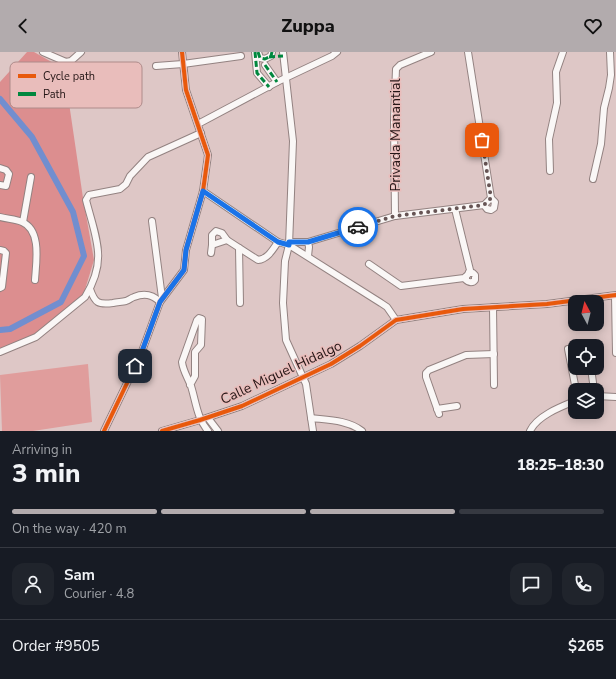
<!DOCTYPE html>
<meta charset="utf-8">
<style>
body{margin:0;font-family:"Nunito Sans",sans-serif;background:#20242c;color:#f1f3f6;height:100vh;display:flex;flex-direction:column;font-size:15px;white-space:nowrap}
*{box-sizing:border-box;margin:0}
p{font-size:13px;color:#9ea1a6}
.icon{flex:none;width:22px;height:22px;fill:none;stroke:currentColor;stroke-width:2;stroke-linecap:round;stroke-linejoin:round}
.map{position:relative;height:379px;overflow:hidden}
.side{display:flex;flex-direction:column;background:#171b24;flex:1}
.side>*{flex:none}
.needle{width:26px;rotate:353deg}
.fabs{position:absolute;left:568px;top:243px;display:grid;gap:8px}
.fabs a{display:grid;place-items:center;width:36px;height:36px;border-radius:8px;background:#171b24;box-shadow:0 2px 10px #0003;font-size:20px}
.pin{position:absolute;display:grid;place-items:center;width:34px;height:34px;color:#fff;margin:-17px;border-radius:8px;box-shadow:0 2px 6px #0006}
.courier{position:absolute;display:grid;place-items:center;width:40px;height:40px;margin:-20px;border:3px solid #1a73e8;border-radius:50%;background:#fff;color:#222;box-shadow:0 1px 5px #0007}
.summary em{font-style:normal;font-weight:800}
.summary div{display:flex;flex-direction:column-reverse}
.summary{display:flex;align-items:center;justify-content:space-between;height:68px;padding:0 12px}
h1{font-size:26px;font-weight:800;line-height:30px}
.bar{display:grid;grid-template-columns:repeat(4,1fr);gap:6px 4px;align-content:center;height:48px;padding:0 12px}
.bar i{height:5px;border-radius:3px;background:#363941}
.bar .on{background:#b2abad}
.bar p{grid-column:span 4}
.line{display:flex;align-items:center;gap:10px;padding:0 12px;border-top:1px solid #363941}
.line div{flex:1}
.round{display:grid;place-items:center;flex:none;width:42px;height:42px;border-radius:12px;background:#20242c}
header{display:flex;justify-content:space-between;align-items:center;height:52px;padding:0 12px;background:#b2abad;color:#111;font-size:18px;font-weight:800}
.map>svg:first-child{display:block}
.green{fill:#e09d9c}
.forest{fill:#dc8e8f}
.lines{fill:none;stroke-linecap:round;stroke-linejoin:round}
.canal{stroke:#718ecf;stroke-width:6}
.street-casing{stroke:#938281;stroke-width:8}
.street{stroke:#faf7f6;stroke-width:6}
.quiet{stroke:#00873e;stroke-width:3;stroke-dasharray:6 3;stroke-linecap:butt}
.cycleway-casing{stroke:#e9bdbb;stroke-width:6}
.cycleway{stroke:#e8590c;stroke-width:4}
.done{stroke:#665454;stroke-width:4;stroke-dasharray:0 7.2}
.route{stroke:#1a73e8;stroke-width:5}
.labels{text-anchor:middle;stroke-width:3;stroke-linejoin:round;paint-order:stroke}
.street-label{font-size:14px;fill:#251616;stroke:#e9bdbb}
.key{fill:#e9bdbb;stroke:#ae8b8a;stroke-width:1}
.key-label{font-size:11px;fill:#251616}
</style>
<header><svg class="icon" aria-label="back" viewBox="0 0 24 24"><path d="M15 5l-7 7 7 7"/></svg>Zuppa<svg class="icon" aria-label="heart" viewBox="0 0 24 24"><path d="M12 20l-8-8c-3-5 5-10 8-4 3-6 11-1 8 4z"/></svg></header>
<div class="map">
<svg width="616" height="379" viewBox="0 0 616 379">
<rect width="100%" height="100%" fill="#dec7c6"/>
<polygon class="green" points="88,312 92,370 33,379 2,379 0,323"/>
<polygon class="forest" points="27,0 34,0 64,17 83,146 94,208 83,244 36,282 0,298 0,30"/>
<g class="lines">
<polyline class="canal" points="0,47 32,85 73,160 84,204 61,250 10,277 0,278"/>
<g class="street-casing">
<g id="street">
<polyline points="43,0 66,10 71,9 81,0"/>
<polyline points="255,0 257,21 269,35"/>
<polyline points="258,0 260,6 265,7 271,4 272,0"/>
<polyline points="283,0 293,89 289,193 285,209 283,251 286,288 306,332 313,379"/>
<polyline points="265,13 277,30"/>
<polyline points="156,14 183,12 241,4"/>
<polyline points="198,72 277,30 332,4 337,0"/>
<polyline points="0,116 6,118 9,122 6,134 0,133"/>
<polyline points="550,119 549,87 557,51 556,20 563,0"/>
<polyline points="593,127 601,92 604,56 609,36 611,23 610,0"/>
<polyline points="203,139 278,190 289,193 381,251 387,255 396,268"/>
<polyline points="484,153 487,157 491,158 494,156 495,150 491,146"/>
<polyline points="395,164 394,68 396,17 400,13 431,0"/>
<path d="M0,165C7,167 16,167 22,170C42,178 36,211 35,228"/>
<polyline points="152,169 162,246"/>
<polyline points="23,170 31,125"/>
<polyline points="289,190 308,190 395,164 484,153 491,146 468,0"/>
<polyline points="212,193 212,183 216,179 222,181 227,188"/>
<polyline points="239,196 240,251"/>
<polyline points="0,198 4,199 6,201 2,235 0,236"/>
<path d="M211,201L212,193L227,188L258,208C268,207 273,197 278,190"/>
<polyline points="308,204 309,195 308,190"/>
<path d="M369,212L401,234L464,226C467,224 469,222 470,218L455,157"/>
<path d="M466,225V228C469,231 473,231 475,228V223L473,221H469"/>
<path d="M90,237C95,251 98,253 113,251C117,250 122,250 126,249C129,248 131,246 134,245C144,241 152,242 160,250"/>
<polyline points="615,244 616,301"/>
<polyline points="493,255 494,333"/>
<polyline points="568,297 576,338"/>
<path d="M0,300L36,285L85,245C108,208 96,187 86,148L89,143L120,137L126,132L130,124L148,105L201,81"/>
<polyline points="591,316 594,338"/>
<path d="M190,333L195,324V300L201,293L202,267L199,266L197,268L182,310C183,319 188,326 191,334C196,350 197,366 208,379"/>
<polyline points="597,344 616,345"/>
<polyline points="437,357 457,354"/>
<polyline points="439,362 426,325 426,321 429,318 466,303 494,302"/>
<polyline points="208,366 218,379"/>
<path d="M311,366C328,368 348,368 362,379"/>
<polyline points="104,379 141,302 160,250 184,218 186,198 203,139 208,103 186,38 182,0"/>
<polyline points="162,379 200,368 242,354 331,312 360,294 396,268 463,257 547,252 616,243"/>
<path d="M530,379C537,364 560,355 575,349"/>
</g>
</g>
<use href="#street" class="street"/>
<g class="quiet">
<polyline points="255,0 257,21 269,35"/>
<polyline points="258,0 260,6 265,7 271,4 272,0"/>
<polyline points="269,5 283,4"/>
<polyline points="265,13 277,30"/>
</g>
<g class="cycleway-casing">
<g id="cycleway">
<polyline points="104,379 141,302 160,250 184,218 186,198 203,139 208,103 186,38 182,0"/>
<polyline points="162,379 200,368 242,354 331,312 360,294 396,268 463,257 547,252 616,243"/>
</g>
</g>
<use href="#cycleway" class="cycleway"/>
</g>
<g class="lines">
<polyline class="done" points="358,175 395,164 484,153 491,146 482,88"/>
<polyline class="route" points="135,314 141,302 160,250 184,218 186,198 203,139 278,190 289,193 289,190 308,190 358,175"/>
</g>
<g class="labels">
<g class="street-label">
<text transform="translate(395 83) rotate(-90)" y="5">Privada Manantial</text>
<text transform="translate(281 320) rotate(-25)" y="5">Calle Miguel Hidalgo</text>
</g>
</g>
<rect x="10" y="10" width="132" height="46" rx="6" class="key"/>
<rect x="18" y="22" width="18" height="4" fill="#e8590c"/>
<rect x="18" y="40" width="18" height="4" fill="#00873e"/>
<g class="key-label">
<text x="43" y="28">Cycle path</text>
<text x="43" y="46">Path</text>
</g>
</svg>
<div class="fabs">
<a><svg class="needle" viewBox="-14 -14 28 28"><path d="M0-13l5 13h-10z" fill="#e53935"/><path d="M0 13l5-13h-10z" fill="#9ea1a6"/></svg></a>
<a><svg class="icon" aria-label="locate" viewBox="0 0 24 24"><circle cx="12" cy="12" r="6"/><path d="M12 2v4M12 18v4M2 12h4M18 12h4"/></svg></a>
<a><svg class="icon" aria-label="layers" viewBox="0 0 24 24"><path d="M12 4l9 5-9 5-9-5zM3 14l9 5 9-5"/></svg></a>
</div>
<div class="pin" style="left:482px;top:88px;background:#ea580c"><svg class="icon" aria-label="bag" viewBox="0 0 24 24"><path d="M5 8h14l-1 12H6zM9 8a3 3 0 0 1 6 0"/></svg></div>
<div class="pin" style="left:135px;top:314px;background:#1f2937"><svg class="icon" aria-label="home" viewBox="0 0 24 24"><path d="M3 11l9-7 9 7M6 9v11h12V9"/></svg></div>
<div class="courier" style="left:358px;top:175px"><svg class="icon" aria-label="car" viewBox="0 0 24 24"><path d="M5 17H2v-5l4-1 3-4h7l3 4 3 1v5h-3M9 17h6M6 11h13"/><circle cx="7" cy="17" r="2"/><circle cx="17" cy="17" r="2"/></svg></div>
</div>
<section class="side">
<div class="summary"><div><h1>3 min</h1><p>Arriving in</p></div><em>18:25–18:30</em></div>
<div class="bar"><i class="on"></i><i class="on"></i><i class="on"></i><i></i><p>On the way · 420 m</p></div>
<div class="line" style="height:72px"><a class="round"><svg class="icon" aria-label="person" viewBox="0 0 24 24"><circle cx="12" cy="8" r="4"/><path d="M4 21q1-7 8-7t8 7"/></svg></a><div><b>Sam</b><p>Courier · 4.8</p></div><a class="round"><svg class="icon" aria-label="chat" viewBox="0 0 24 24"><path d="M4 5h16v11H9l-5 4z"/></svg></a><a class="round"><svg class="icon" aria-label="phone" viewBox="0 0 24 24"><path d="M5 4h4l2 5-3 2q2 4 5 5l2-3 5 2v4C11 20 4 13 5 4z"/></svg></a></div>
<div class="line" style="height:52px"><div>Order #9505</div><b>$265</b></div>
</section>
